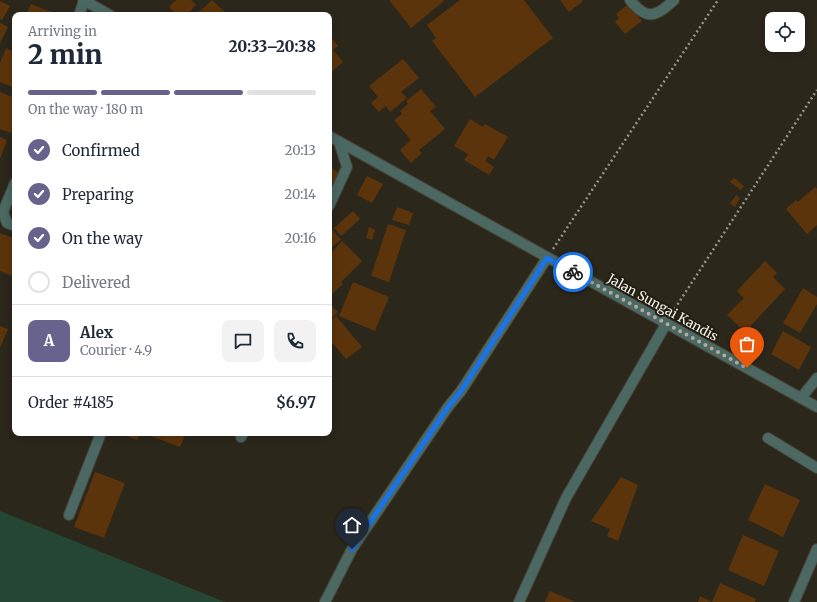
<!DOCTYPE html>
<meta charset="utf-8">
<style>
body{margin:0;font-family:Merriweather,serif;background:#f2f2f3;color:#1f2937;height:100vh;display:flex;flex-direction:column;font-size:15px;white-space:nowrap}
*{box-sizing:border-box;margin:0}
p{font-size:13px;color:#747a83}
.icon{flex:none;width:22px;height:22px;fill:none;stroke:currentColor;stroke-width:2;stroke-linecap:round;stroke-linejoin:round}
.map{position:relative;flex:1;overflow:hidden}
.panel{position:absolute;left:12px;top:12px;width:320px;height:424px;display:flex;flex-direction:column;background:#fff;border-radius:8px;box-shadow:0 2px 10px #0003}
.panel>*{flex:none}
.controls{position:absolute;left:765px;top:12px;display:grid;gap:8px}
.controls a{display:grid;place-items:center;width:40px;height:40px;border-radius:8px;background:#fff;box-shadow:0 2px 10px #0003;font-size:20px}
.pin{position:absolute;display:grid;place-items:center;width:34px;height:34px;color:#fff;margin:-41px -17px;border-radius:50% 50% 50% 0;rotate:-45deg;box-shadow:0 0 4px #0007}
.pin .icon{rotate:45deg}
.courier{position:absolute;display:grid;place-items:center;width:40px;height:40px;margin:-20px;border:3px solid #1a73e8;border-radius:50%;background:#fff;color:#222;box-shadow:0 1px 5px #0007}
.summary em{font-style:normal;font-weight:800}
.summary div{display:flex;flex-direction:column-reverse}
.summary{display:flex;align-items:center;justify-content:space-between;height:68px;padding:0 16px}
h1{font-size:26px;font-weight:800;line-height:30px}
.bar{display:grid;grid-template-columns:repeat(4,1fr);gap:6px 4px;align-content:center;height:48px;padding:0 16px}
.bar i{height:5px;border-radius:3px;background:#e0e1e3}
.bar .selected{background:#67638c}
.bar p{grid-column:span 4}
.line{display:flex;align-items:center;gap:10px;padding:0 16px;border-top:1px solid #e0e1e3}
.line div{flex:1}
.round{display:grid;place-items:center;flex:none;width:42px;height:42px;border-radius:8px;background:#f2f2f3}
ol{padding:0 16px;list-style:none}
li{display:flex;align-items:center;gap:12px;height:44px}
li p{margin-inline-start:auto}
li .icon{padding:4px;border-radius:50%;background:#67638c;color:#fff;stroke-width:4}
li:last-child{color:#747a83}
li i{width:22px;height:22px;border:2px solid #e0e1e3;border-radius:50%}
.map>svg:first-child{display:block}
.green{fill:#254635}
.building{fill:#5c340c}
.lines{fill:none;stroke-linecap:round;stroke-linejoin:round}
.minor-casing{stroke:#484338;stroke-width:12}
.path{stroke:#979389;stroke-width:2.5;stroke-dasharray:2 3;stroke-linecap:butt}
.minor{stroke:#4b6862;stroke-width:10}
.done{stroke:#afaba2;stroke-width:4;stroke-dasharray:0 7.2}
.route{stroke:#1a73e8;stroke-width:5}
.labels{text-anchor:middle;stroke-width:4;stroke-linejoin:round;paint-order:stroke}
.street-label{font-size:13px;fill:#f5f2ea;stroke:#221e11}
</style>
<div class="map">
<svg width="817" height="602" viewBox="0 0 817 602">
<rect width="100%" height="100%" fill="#2c271b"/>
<polygon class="green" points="0,511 225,602 0,602"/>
<g class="building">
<polygon points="176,0 191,0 196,5 187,15 177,15 169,7"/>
<polygon points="212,0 228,15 196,15"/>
<polygon points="389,0 443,0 444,1 411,28"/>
<polygon points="460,0 524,0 553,38 475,97 432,41 436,38 427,25"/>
<polygon points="560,0 582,0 583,1 569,12"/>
<polygon points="0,1 10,6 2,20 0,19"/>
<polygon points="31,4 59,15 26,15"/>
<polygon points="628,4 642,21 625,34 615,22 619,18 616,14"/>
<polygon points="0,23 8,27 0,43"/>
<polygon points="329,35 338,46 333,50 343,62 329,74"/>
<polygon points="6,48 15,52 15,88 0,82 0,63"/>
<polygon points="403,59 419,78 401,92 407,98 390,112 386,106 379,112 371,103 378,97 369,86"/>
<polygon points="421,89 436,107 430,111 445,129 419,150 422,153 411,163 400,150 411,140 394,120 402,114 400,111 408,104 406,101"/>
<polygon points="0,92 15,98 15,123 11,133 0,129"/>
<polygon points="470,119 483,127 485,124 508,137 494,160 488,156 485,161 494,167 489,175 464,160 468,154 454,146"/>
<polygon points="0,137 7,140 0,159"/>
<polygon points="329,166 340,174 330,186 333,188 329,194"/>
<polygon points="367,176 383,184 372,203 357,195"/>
<polygon points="734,178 744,186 741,190 730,182"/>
<polygon points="815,187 817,189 817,225 807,234 786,209 796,200 798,202"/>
<polygon points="736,195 740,198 735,207 730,204"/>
<polygon points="397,207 413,213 409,225 392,220"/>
<polygon points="353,211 360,219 341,236 334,228"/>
<polygon points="388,224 406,230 389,282 371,276"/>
<polygon points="369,227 375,230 372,240 366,238"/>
<polygon points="332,229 341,240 329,249 329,232"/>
<polygon points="0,233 15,239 15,277 0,271"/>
<polygon points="342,241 362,261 341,282 343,284 329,297 329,255"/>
<polygon points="765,261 777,273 773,277 785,289 745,332 727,315 744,298 737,291"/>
<polygon points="353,282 389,297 375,331 339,316"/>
<polygon points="803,288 817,297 817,304 800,333 783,323"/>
<polygon points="329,303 338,312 329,321"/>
<polygon points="336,316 362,347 346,359 329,339 329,322"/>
<polygon points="0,326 8,329 0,348"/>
<polygon points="783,331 811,347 799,370 771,354"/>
<polygon points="119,433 140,433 137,440"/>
<polygon points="153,433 186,433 180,447 151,436"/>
<polygon points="95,472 125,483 104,538 74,527"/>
<polygon points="621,477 638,485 618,541 607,536 610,529 591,521"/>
<polygon points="765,484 800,500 783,537 748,520"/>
<polygon points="743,535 779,551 764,586 728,570"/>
<polygon points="720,583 756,599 755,602 698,602 700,596 712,602"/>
<polygon points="550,591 575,602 545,602"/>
</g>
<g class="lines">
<g class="minor-casing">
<g id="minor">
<polyline points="83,0 110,15"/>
<path d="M630,0C647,21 656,17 674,0"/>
<polyline points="79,15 84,1"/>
<polyline points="329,136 817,407"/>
<polyline points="15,183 3,212 7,223 15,226"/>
<polyline points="329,206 347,167 339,142"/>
<polyline points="801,398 817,378"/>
<polyline points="241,437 243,433"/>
<polyline points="768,438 817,468"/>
<polyline points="69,515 101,433"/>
<polyline points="325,602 352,549 448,407 461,391 547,258"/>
<polyline points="519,602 566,498 666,324"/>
<polyline points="794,602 817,549"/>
</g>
</g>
<g class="path">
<polyline points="553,249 718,0"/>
<polyline points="672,313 817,90"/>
</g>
<use href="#minor" class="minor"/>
</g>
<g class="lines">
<polyline class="done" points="573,272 747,368"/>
<polyline class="route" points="352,549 448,407 461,391 547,258 573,272"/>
</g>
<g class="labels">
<g class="street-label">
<text transform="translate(663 307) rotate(29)" y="5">Jalan Sungai Kandis</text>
</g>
</g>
</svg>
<div class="controls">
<a><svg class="icon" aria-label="locate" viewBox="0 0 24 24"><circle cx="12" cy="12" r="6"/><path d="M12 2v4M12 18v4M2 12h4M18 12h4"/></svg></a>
</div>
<div class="pin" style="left:747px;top:368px;background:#ea580c"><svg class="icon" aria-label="bag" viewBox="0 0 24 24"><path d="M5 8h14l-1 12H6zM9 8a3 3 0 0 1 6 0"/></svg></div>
<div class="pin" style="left:352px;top:549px;background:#1f2937"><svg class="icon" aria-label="home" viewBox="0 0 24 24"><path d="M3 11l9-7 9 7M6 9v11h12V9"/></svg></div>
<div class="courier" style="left:573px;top:272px"><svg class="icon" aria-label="bike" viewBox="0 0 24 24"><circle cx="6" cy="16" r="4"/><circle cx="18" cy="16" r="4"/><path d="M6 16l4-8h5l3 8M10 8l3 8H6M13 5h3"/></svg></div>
<section class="panel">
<div class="summary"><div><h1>2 min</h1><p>Arriving in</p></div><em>20:33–20:38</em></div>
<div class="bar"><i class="selected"></i><i class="selected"></i><i class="selected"></i><i></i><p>On the way · 180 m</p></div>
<ol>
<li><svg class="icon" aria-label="check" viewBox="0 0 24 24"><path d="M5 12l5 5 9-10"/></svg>Confirmed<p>20:13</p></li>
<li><svg class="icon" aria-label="check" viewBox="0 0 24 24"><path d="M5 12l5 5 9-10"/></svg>Preparing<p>20:14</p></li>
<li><svg class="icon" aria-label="check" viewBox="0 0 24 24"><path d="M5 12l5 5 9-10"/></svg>On the way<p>20:16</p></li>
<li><i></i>Delivered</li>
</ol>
<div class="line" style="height:72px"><b class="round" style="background:#67638c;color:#fff">A</b><div><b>Alex</b><p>Courier · 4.9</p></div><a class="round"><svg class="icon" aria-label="chat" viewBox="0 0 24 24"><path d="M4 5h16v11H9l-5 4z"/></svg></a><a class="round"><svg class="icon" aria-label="phone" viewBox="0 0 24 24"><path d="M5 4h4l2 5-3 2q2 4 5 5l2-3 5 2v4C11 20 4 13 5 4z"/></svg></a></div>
<div class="line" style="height:52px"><div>Order #4185</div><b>$6.97</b></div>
</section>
</div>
